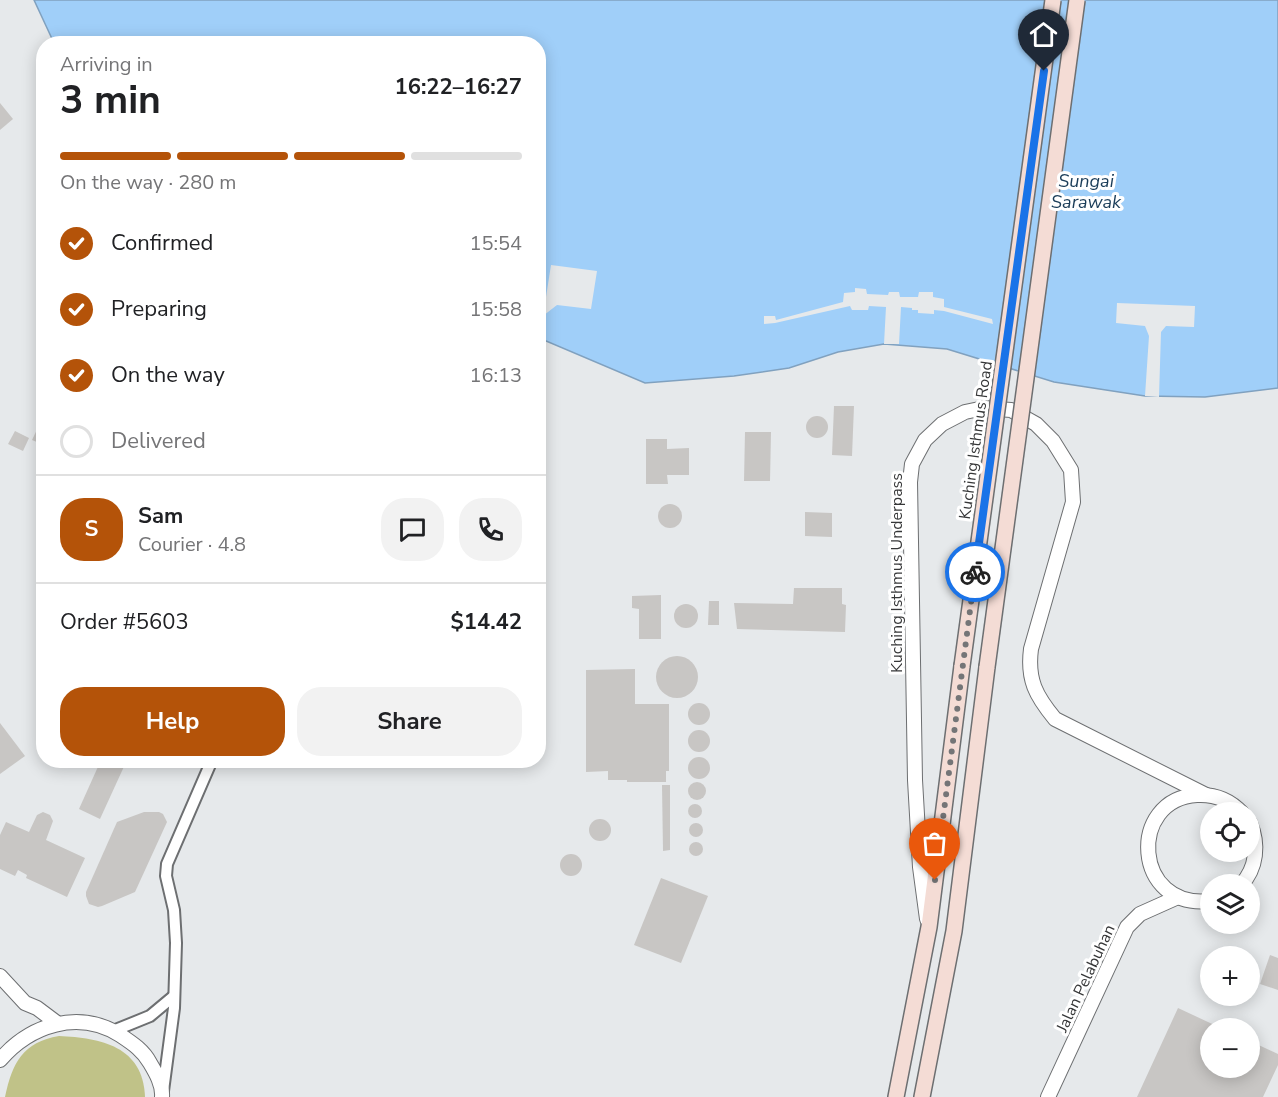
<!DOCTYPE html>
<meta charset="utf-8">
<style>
body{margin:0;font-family:"Nunito Sans",sans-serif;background:#f2f2f2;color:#202124;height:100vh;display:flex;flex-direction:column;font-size:22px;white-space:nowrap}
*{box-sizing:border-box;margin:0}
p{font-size:20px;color:#757577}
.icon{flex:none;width:33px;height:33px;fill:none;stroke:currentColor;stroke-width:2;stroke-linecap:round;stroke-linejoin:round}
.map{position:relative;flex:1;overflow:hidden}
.panel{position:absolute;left:36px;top:36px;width:510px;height:732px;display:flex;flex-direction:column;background:#fff;border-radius:24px;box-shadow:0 3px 15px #0003}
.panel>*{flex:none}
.controls{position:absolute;left:1200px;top:802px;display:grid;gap:12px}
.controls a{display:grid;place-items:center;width:60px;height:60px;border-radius:50%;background:#fff;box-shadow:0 3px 15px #0003;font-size:30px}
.pin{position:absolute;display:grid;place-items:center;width:51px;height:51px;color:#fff;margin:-62px -26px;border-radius:50% 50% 50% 0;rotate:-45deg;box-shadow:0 0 6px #0007}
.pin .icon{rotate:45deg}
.courier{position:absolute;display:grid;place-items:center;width:60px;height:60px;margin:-30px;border:4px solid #1a73e8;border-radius:50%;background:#fff;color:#222;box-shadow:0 2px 8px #0007}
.summary em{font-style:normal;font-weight:700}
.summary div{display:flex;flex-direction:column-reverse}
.summary{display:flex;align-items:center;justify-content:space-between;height:102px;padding:0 24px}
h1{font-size:39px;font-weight:700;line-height:45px}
.bar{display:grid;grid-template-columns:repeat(4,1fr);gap:9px 6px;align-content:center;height:72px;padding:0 24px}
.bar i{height:8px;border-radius:4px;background:#e0e0e0}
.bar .selected{background:#b45309}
.bar p{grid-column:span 4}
.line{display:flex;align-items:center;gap:15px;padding:0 24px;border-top:2px solid #e0e0e0}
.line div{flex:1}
.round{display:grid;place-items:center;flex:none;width:63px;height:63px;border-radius:24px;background:#f2f2f2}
ol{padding:0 24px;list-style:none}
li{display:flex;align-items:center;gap:18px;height:66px}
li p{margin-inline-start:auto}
li .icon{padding:6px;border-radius:50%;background:#b45309;color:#fff;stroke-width:4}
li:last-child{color:#757577}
li i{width:33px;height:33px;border:3px solid #e0e0e0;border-radius:50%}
.action{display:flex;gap:12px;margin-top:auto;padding:12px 24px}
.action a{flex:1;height:69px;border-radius:24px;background:#b45309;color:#fff;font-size:24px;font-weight:700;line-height:69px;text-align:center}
.action a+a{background:#f2f2f2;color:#202124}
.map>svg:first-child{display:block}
.green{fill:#c0c288}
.water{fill:#a0cff9;stroke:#80a1bf;stroke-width:1.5}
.pier{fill:#e6e9eb}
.building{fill:#c8c6c4}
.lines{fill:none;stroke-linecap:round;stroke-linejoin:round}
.minor-casing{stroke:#6d6f71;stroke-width:14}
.tertiary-casing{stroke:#6d6f71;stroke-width:16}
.secondary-casing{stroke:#6d6f71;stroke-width:18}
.minor{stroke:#fff;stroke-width:10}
.tertiary{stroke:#fff;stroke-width:14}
.secondary{stroke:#f4dcd5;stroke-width:15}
.secondary-bridge-casing{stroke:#6d6f71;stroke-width:18;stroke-linecap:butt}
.secondary-bridge{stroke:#f4dcd5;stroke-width:15}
.done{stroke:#747577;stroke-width:6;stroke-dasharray:0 10.8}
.route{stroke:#1a73e8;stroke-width:8}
.labels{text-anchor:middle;stroke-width:6;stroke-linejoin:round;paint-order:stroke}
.street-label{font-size:16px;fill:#363738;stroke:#fff}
.water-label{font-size:18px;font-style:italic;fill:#1b3d59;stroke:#fff}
</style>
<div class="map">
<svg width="1278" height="1097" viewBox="0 0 1278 1097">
<rect width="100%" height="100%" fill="#e6e9eb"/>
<path class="green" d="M59,1036C101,1038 143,1046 145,1097H5C12,1063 23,1042 59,1036Z"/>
<polygon class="water" points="34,0 1278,0 1278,388 1205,397 1145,396 1054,382 947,349 884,344 838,352 789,368 734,376 645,383 539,338 538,44 54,43"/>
<g class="pier">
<polygon points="551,265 597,271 591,309 557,305 539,319 539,303 546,297"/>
<polygon points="855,288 866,289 867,294 888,295 889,292 899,292 900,297 918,297 919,292 933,292 933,297 944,299 944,307 992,319 993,324 944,311 934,310 934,314 918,313 918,310 912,310 912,308 901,307 899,344 884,344 886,307 869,306 868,310 852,310 850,306 775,323 764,324 764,316 775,316 776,320 843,302 844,293 855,292"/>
<polygon points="1117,303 1195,306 1194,327 1166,326 1161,332 1159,397 1145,396 1149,336 1145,326 1116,323"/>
</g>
<g class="building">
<polygon points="0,103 13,119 0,130"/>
<polygon points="834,406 854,406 852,456 832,455"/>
<polygon points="44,415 44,445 32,440"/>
<circle cx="817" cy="427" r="11"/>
<polygon points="15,431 29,438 23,451 8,444"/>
<polygon points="745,432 771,432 770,481 744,481"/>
<polygon points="646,439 667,439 667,449 689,448 689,475 667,475 668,484 646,484"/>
<circle cx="670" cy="516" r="12"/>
<polygon points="805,512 832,513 832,537 805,536"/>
<polygon points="794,588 842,588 842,604 846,605 845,632 737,629 734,603 793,604"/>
<polygon points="661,595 661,639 639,639 639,609 632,608 632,596"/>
<polygon points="709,601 719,601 719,625 708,625"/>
<circle cx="686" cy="616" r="12"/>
<circle cx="677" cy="677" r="21"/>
<polygon points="635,669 635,704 669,704 669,771 666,771 666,782 627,782 627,780 608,780 608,771 586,772 586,670"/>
<circle cx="699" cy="714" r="11"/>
<polygon points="0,723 25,756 0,774"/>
<circle cx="699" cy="741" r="11"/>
<circle cx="699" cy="768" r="11"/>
<polygon points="101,760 127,760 100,819 79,809"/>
<circle cx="697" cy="791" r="9"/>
<polygon points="662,785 670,785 670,850 663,851"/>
<circle cx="695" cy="811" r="7"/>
<polygon points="43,812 50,815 53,821 46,840 85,858 67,897 26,878 27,875 18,870 15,876 0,869 0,835 6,822 29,832 37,815"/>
<polygon points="144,812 159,812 163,814 167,822 135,892 102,906 98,907 89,904 86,896 86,892 117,822"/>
<circle cx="600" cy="830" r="11"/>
<circle cx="696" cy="830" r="7"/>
<circle cx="696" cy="849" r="7"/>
<circle cx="571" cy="865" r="11"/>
<polygon points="661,878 708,896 681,963 634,945"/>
<polygon points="1270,955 1278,958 1278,990 1260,984"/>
<polygon points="1178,1008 1223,1029 1210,1029 1210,1068 1250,1068 1250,1041 1278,1054 1278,1065 1263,1097 1137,1097"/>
</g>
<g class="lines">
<g class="minor-casing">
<g id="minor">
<polyline points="113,1031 150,1016 174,996"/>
<polyline points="163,1091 174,1008 176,943 174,910 166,876 167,864 212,760"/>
</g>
</g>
<g class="tertiary-casing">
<g id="tertiary">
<path d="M1241,885C1257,868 1259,844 1250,823"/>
<path d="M1210,901C1133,910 1127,799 1197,795C1215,794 1230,800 1242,813"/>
<path d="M927,919L920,867L915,780L910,482L912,464L925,440L942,424L965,412L984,408L1011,410L1036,424L1053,441L1071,470L1073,502L1031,649C1027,680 1036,696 1055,719L1206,795"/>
<polyline points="0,976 25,1003 37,1008 57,1023"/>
<path d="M0,1060C30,1025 78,1009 120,1035C132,1043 143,1050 150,1063C156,1073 163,1085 162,1097"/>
<polyline points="1048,1097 1127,927 1140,914 1178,897"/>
</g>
</g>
<g class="secondary-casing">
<g id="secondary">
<polyline points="896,1097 929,927 962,666"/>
<polyline points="922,1097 954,931 987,667"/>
</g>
</g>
<use href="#minor" class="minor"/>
<use href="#tertiary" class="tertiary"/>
<use href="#secondary" class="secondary"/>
<g class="secondary-bridge-casing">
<g id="secondary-bridge">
<polyline points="962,666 1053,0"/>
<polyline points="987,667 1077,0"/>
</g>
</g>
<use href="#secondary-bridge" class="secondary-bridge"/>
</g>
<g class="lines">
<polyline class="done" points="935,880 975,572"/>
<polyline class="route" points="975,572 1044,71"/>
</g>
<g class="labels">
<g class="street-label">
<text transform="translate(975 440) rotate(-82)" y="6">Kuching Isthmus Road</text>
<text transform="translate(896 573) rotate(-90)" y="6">Kuching Isthmus Underpass</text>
<text transform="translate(1085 978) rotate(-65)" y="6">Jalan Pelabuhan</text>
</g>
<g class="water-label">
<text x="1086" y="187">Sungai<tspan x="1086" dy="21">Sarawak</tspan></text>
</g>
</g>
</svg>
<div class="controls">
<a><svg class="icon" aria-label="locate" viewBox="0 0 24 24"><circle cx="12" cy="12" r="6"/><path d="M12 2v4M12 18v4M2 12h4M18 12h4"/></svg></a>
<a><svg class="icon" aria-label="layers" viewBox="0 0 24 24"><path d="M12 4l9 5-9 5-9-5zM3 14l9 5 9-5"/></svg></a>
<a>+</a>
<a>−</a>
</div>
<div class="pin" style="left:935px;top:880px;background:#ea580c"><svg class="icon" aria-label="bag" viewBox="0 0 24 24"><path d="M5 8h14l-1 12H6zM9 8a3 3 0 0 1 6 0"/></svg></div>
<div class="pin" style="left:1044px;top:71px;background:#1f2937"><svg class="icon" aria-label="home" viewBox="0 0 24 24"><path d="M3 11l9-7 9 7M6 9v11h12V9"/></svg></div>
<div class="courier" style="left:975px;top:572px"><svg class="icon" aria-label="bike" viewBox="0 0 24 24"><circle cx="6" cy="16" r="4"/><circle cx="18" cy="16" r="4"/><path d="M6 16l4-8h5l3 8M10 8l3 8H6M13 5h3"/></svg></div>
<section class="panel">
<div class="summary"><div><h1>3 min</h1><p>Arriving in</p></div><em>16:22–16:27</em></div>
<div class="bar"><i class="selected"></i><i class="selected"></i><i class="selected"></i><i></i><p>On the way · 280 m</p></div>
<ol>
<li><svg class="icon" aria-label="check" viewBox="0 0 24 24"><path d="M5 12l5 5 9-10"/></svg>Confirmed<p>15:54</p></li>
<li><svg class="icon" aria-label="check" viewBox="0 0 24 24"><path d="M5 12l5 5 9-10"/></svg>Preparing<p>15:58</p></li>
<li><svg class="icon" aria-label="check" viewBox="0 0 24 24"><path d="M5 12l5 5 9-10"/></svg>On the way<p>16:13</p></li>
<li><i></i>Delivered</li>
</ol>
<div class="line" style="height:108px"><b class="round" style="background:#b45309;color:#fff">S</b><div><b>Sam</b><p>Courier · 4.8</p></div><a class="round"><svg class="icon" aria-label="chat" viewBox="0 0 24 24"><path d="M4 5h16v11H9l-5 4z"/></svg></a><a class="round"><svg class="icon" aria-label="phone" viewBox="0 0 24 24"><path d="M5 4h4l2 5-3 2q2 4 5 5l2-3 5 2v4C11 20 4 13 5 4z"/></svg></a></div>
<div class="line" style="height:78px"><div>Order #5603</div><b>$14.42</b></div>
<div class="action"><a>Help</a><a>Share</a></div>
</section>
</div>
